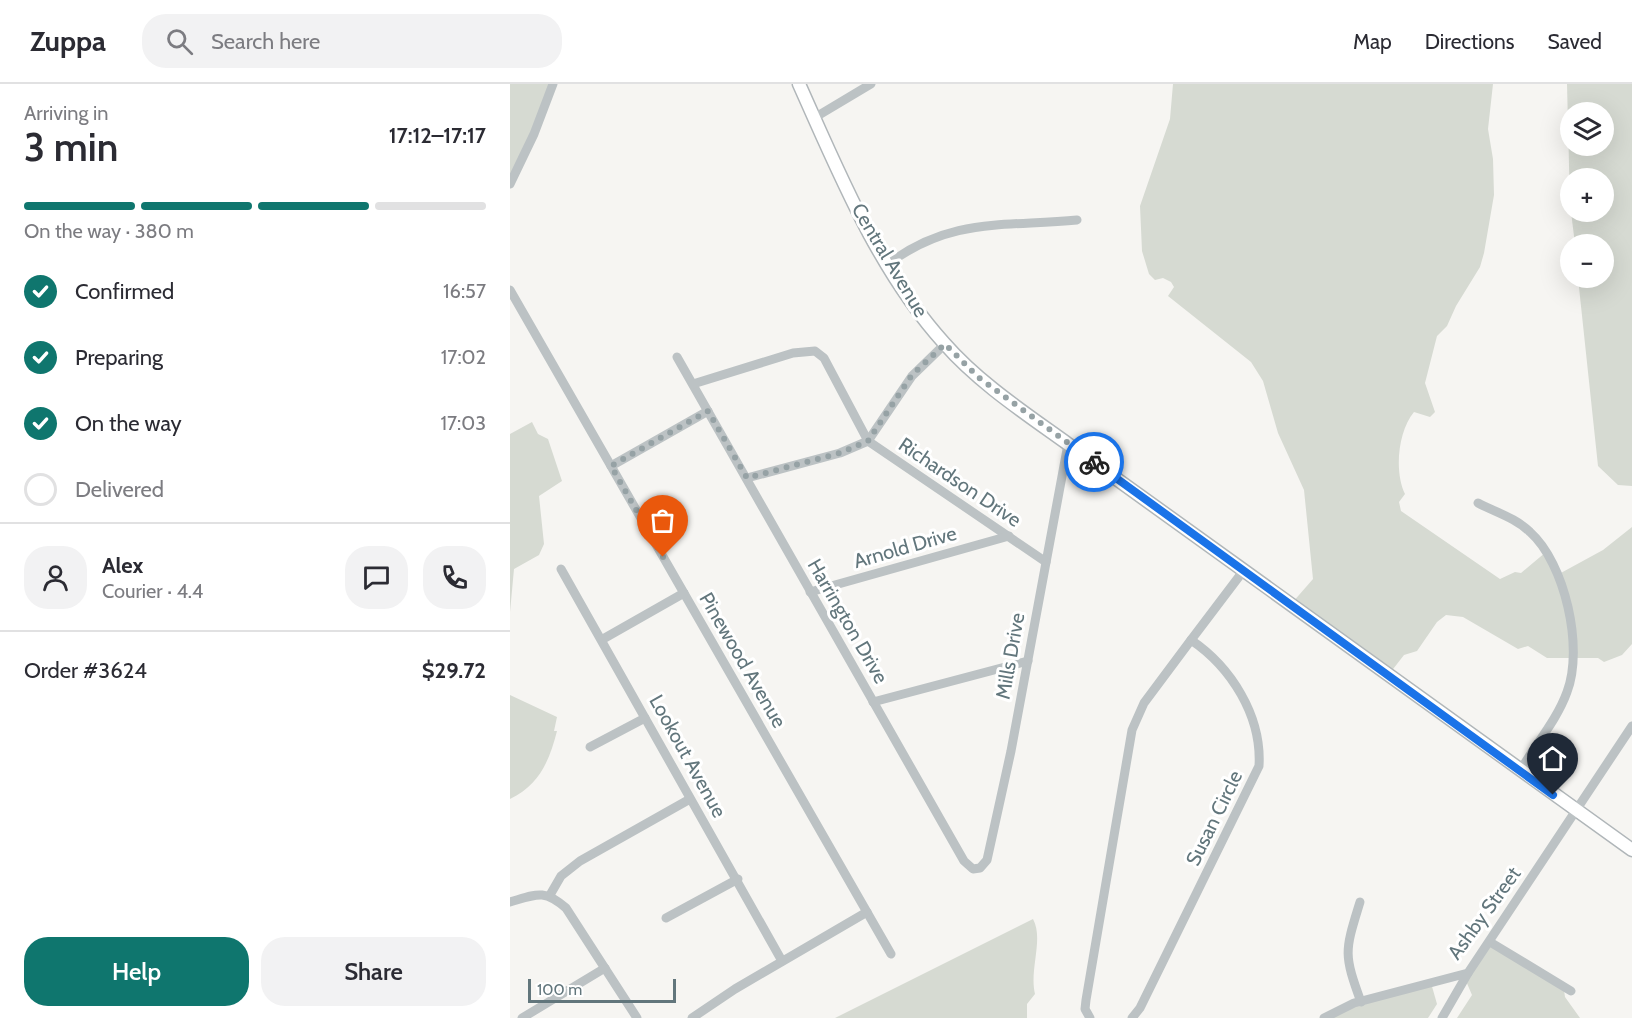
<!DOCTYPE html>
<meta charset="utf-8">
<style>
body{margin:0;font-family:Cabin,sans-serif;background:#f2f2f3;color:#2b2b33;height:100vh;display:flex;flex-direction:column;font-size:22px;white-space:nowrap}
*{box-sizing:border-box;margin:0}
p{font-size:20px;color:#7c7c81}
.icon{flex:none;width:33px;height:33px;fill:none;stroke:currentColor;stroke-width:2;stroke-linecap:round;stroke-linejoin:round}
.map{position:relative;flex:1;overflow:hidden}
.details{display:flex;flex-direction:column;background:#fff;width:510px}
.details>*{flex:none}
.controls{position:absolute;left:1050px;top:18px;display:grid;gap:12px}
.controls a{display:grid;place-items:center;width:54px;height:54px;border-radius:50%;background:#fff;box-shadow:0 6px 24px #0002;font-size:30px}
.scale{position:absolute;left:18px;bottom:15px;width:148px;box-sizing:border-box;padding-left:6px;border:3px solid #62767c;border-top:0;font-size:16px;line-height:21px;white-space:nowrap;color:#62767c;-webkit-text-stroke:4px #fff;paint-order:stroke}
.pin{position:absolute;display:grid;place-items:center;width:51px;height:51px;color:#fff;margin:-62px -26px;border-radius:50% 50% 50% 0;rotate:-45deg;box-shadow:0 0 6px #0007}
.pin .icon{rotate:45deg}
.courier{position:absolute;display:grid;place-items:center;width:60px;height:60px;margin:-30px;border:4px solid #1a73e8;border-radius:50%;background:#fff;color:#222;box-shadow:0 2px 8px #0007}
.overview em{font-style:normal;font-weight:600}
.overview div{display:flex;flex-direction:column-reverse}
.overview{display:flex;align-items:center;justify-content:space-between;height:102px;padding:0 24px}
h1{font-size:39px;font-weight:600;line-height:45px}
.bar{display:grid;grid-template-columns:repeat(4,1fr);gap:9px 6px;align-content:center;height:72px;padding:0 24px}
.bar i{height:8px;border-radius:4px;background:#e1e1e2}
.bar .on{background:#0f766e}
.bar p{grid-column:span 4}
.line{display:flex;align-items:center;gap:15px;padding:0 24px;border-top:2px solid #e1e1e2}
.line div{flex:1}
.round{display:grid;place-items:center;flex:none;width:63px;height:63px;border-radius:24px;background:#f2f2f3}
ol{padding:0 24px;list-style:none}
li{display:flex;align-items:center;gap:18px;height:66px}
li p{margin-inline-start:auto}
li .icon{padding:6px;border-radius:50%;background:#0f766e;color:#fff;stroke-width:4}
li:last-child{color:#7c7c81}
li i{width:33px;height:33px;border:3px solid #e1e1e2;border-radius:50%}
.action{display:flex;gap:12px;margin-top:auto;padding:12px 24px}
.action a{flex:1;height:69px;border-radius:24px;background:#0f766e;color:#fff;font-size:24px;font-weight:600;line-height:69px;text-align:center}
.action a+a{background:#f2f2f3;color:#2b2b33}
header{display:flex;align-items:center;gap:36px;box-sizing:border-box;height:84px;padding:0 30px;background:#fff;border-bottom:2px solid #e1e1e2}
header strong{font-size:28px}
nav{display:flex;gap:33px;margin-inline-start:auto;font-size:21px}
.search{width:420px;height:54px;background:#f2f2f3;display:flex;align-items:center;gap:15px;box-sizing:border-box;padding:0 21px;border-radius:24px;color:#7c7c81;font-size:22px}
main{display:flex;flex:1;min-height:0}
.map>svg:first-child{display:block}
.green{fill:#d6dad2;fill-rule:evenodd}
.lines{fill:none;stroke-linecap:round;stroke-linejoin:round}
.major-casing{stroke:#b0b6b9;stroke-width:15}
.minor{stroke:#bcc2c4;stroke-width:9}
.major{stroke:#fff;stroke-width:12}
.done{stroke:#96a2a5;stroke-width:6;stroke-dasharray:0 10.8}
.route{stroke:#1a73e8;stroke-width:8}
.labels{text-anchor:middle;stroke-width:6;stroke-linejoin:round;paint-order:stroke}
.street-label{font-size:20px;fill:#62767c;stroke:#fff}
</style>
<header>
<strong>Zuppa</strong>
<div class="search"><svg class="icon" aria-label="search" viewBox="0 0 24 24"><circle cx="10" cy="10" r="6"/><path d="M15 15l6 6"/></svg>Search here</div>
<nav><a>Map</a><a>Directions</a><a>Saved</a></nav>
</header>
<main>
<section class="details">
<div class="overview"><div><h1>3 min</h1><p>Arriving in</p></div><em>17:12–17:17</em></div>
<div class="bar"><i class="on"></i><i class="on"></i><i class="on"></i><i></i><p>On the way · 380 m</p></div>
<ol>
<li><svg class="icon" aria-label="check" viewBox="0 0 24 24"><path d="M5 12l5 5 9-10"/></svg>Confirmed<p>16:57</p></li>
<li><svg class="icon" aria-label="check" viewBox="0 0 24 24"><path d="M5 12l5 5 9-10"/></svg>Preparing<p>17:02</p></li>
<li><svg class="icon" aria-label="check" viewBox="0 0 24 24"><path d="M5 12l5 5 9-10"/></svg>On the way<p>17:03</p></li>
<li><i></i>Delivered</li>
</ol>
<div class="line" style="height:108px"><a class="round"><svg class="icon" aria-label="person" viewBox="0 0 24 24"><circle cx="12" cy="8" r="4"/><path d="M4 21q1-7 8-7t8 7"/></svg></a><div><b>Alex</b><p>Courier · 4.4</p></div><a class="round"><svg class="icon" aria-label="chat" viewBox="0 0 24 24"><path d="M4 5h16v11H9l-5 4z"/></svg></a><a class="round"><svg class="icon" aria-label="phone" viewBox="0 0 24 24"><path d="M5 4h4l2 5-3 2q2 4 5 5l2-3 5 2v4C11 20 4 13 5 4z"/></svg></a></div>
<div class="line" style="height:78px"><div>Order #3624</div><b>$29.72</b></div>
<div class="action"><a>Help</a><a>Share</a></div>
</section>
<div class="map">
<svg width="1122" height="934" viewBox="0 0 1122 934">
<rect width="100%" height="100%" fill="#f6f5f2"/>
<g class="green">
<polygon points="0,0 44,0 0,101"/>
<path d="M663,0H983L978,45L983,75L984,111L974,169L970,183L946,222L937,242L927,252L915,299L925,328L920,333L904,328C888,347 884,388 895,410L889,418L891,427L990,495L1005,488L1011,489L1036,468L1049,490L1093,466L1122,443V560L1112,571L1094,578L1088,574H1037L1018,562L1008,565L953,533L936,531L927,538L907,567L894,571L880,589L782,519L803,495L794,406L768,349L753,297L741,278L658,212L664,203L661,198L653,194L645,196L639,190L632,167L630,122L660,35Z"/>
<path d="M1057,0H1122V402L1108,401L1088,382L1068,194H1094V160H1065L1061,128H1094V94H1060V121ZM1060,28H1094V62H1060Z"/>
<polygon points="22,338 28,350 38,355 52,397 29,412 34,460 29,471 4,485 0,528 0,350"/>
<path d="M0,611L47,633L44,647H47C39,678 29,701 0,715Z"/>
<path d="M523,835C534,855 519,886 525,910L517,920V934H325Z"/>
<polygon points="979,859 1054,906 1055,913 1070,934 947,934 962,911 953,890"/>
<polygon points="921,899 927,920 918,934 817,934 847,919"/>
</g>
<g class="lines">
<g class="major-casing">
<path id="major" d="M289,0C329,89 368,186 434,259C469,299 515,329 558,360L1122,766"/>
</g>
<g class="minor">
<polyline points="304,34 361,0"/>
<polyline points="0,100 24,50 43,0"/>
<path d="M378,180C441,133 493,143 567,136"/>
<polyline points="0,206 381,870"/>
<polyline points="167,273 454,777 463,785 470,784 477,776 501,667 558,360"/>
<polyline points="183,300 283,269 305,267 314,274 358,357 536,478"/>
<polyline points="101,382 198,327"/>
<polyline points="237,394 330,369 358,357 402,292 435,260"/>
<path d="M968,419C985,428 1006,434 1020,448C1055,479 1074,564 1057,608C1047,636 1025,661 1010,687"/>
<polyline points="51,485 272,877"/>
<polyline points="300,508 499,452"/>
<polyline points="93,555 174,509"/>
<polyline points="681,556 734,486"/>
<polyline points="363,618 518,577"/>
<polyline points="80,663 135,634"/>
<polyline points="40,811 51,792 70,777 180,715"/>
<path d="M0,818C27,810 34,805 56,824L127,934"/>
<path d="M850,818C835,867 833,869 851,918"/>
<polyline points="156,834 228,795"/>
<polyline points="980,858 1061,907"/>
<polyline points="12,934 95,884"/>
<polyline points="182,934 225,905 357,828"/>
<path d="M580,934L575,925L576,916L622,646L634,619L681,556C721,583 752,632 749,682L630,924L622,934"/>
<polyline points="814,934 844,919 958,889 1122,642"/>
<polyline points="932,934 958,889"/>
</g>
<use href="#major" class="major"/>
</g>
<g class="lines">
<polyline class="done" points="153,473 101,382 198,327 237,394 330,369 358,357 402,291 435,260 468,293 584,378"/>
<polyline class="route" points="584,378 1043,711"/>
</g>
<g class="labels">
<g class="street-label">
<text transform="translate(380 176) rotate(59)" y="7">Central Avenue</text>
<text transform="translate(450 398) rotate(34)" y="7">Richardson Drive</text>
<text transform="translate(395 463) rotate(-16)" y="7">Arnold Drive</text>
<text transform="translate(338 537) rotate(60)" y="7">Harrington Drive</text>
<text transform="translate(500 572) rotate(-80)" y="7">Mills Drive</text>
<text transform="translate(233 576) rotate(60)" y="7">Pinewood Avenue</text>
<text transform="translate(178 672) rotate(61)" y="7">Lookout Avenue</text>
<text transform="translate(704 734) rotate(-64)" y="7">Susan Circle</text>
<text transform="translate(974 829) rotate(-54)" y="7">Ashby Street</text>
</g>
</g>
</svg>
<div class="controls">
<a><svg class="icon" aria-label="layers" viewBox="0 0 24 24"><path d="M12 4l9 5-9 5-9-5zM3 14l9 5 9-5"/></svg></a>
<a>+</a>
<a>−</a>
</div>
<div class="scale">100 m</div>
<div class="pin" style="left:153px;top:473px;background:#ea580c"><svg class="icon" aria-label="bag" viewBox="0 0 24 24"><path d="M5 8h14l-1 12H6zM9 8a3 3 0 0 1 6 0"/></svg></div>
<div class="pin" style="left:1043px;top:711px;background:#1f2937"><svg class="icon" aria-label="home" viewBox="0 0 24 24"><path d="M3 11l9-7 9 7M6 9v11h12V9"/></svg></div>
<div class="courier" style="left:584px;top:378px"><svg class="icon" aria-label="bike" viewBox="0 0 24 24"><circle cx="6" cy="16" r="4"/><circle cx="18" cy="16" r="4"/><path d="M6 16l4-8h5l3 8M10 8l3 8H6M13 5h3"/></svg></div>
</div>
</main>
